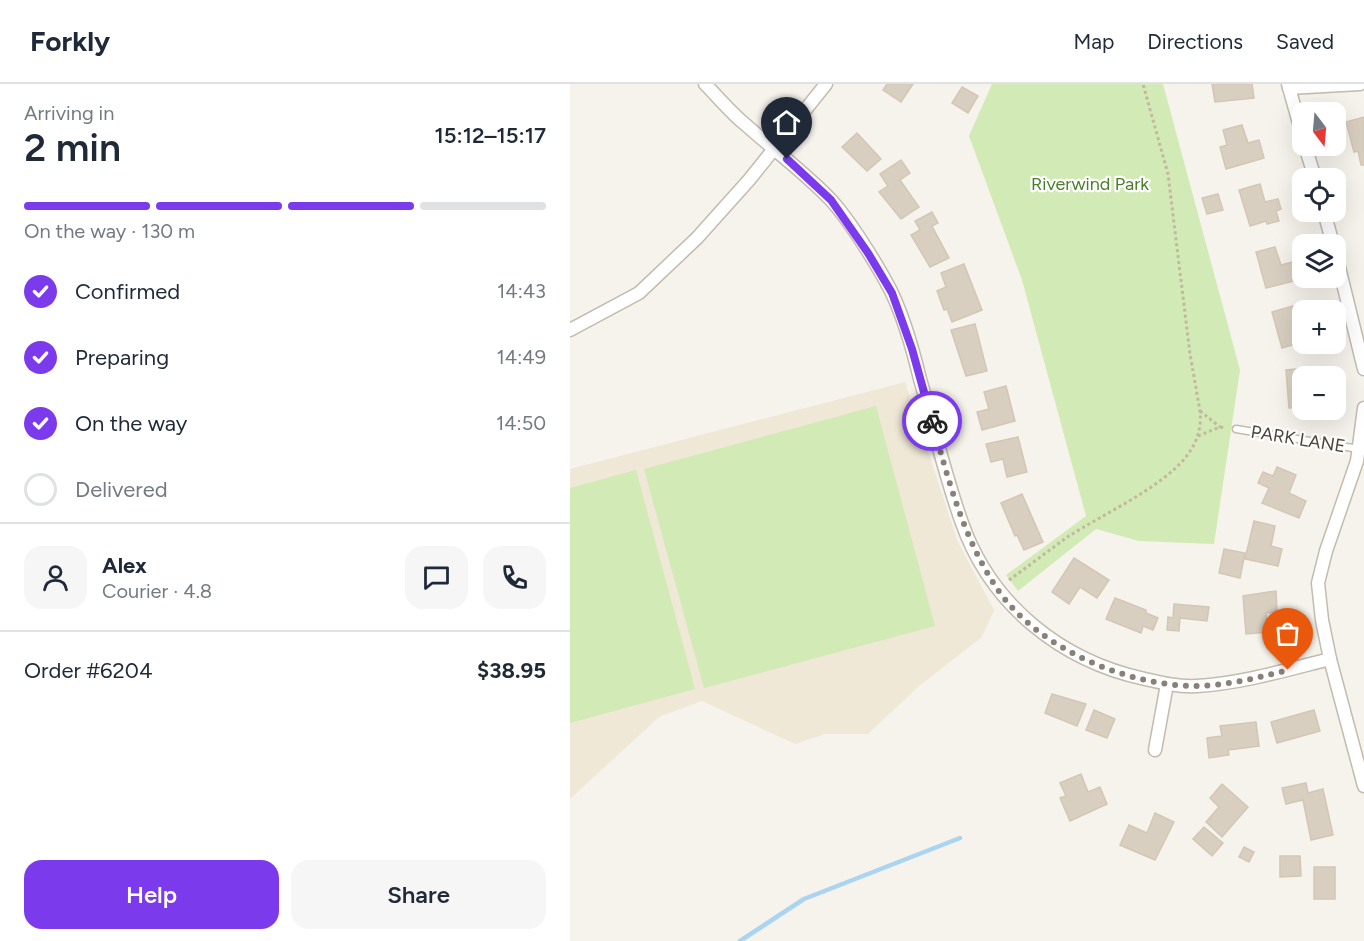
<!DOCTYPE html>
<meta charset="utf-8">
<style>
body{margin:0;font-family:Figtree,sans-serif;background:#f6f6f7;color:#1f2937;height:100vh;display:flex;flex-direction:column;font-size:22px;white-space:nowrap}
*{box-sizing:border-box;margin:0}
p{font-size:20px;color:#747a83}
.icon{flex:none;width:33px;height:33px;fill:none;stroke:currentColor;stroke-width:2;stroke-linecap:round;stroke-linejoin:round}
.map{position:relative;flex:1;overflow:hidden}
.panel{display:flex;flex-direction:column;background:#fff;width:570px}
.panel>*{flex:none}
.needle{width:39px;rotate:164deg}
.buttons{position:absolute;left:722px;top:18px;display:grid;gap:12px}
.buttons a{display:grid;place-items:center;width:54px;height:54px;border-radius:12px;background:#fff;box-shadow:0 6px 24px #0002;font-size:30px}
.pin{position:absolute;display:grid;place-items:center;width:51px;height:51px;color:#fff;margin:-62px -26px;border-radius:50% 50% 50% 0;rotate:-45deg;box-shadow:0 0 6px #0007}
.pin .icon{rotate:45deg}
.courier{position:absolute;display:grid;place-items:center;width:60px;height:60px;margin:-30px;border:4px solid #7c3aed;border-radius:50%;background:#fff;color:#222;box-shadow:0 2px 8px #0007}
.overview em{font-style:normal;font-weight:600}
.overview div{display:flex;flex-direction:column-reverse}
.overview{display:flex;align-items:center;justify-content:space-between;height:102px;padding:0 24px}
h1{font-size:39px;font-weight:600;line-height:45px}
.bar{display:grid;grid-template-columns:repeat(4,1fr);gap:9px 6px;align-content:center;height:72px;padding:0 24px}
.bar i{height:8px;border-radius:4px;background:#e0e1e3}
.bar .current{background:#7c3aed}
.bar p{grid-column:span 4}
.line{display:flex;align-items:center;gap:15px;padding:0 24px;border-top:2px solid #e0e1e3}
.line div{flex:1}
.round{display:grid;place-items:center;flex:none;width:63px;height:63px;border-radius:18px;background:#f6f6f7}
ol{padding:0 24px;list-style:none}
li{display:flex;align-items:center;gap:18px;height:66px}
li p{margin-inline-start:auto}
li .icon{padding:6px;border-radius:50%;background:#7c3aed;color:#fff;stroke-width:4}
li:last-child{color:#747a83}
li i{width:33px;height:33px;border:3px solid #e0e1e3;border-radius:50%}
.button{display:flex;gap:12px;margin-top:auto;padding:12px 24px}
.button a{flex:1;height:69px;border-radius:18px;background:#7c3aed;color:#fff;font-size:24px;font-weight:600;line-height:69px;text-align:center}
.button a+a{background:#f6f6f7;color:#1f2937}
header{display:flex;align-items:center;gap:36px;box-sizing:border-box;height:84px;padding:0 30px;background:#fff;border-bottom:2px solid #e0e1e3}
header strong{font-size:28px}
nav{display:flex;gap:33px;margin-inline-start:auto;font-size:21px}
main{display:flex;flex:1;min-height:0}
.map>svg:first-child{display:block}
.education{fill:#efe8d6}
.green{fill:#d2eab5}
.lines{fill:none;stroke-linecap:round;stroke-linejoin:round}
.stream{stroke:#a9d4f2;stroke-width:4.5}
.building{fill:#d8cfc1;stroke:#d3c7b4;stroke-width:1.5}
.service-casing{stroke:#c2bbae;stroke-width:9}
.minor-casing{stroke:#c2bbae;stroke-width:15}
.path{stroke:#c4b79f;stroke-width:3;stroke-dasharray:3 3;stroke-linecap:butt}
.service{stroke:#fff;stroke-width:6}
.minor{stroke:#fff;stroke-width:12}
.done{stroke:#878178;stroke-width:6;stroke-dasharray:0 10.8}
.route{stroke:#7c3aed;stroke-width:8}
.labels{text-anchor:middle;stroke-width:4.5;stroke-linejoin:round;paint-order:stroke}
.park-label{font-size:18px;fill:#4a7f2a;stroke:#fff}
.street-label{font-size:18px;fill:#4b4439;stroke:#fff}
</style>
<header>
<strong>Forkly</strong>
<nav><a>Map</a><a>Directions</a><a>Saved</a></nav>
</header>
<main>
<section class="panel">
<div class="overview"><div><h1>2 min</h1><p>Arriving in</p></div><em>15:12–15:17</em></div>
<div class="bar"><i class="current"></i><i class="current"></i><i class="current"></i><i></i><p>On the way · 130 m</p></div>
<ol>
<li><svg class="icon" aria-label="check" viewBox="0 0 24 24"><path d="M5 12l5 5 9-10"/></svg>Confirmed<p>14:43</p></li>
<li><svg class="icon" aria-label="check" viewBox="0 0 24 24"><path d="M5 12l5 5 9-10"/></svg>Preparing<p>14:49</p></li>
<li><svg class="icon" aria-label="check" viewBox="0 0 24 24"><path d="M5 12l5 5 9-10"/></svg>On the way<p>14:50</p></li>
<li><i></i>Delivered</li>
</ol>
<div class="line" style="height:108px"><a class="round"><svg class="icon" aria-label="person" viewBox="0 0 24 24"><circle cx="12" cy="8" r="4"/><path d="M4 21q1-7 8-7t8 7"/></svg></a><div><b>Alex</b><p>Courier · 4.8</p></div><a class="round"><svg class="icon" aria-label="chat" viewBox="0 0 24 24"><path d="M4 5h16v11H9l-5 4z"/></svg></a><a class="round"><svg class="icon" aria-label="phone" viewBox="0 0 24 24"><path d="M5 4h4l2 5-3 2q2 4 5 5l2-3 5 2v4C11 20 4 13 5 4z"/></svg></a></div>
<div class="line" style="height:78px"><div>Order #6204</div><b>$38.95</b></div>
<div class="button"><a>Help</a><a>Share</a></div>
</section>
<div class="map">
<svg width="794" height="857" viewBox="0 0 794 857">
<rect width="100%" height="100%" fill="#f6f3ec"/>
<polygon class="education" points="335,298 388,458 424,526 412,553 348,603 298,650 255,650 225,660 132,617 89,633 0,715 0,385"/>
<g class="green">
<polygon points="422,0 593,0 670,286 644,460 569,457 526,445 448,507 436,491 516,432 452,196 399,52"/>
<polygon points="306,322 365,542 134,604 74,385"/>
<polygon points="66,386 125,605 0,639 0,404"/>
</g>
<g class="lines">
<polyline class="stream" points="170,857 234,815 390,754"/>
</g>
<g class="building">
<polygon points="317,0 343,0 331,18 313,6"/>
<polygon points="642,0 682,0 684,14 645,18"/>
<polygon points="392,3 408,12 398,29 382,19"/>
<polygon points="794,33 794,81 791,81 788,67 784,68 776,38"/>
<polygon points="672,41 678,59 689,56 694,74 656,85 650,63 657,61 653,46"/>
<polygon points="287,49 311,75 297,87 272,63"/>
<polygon points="331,76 340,89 330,96 349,123 331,135 309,108 318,102 310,90"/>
<polygon points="690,100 695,118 708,115 711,125 706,127 709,137 697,140 696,137 680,142 669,106"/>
<polygon points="648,110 653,126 637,130 632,114"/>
<polygon points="362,128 368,139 362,142 379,174 360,183 341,151 350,146 345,137"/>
<polygon points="705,163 711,181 723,178 728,196 696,204 686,168"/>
<polygon points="394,180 412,226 382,238 377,225 374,226 367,207 376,203 371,189"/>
<polygon points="723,222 728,241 732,240 732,260 740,260 730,262 729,259 712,264 702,228"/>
<polygon points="405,240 417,287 396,292 381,246"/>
<polygon points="749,283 750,292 732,292 732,323 719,324 716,286"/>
<polygon points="436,302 445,337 412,346 407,328 419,325 414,308"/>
<polygon points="448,353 457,388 437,393 433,375 421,378 416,360"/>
<polygon points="707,383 726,391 719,409 736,417 729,434 692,419 699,404 688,399 693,388 703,392"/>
<polygon points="452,410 473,458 454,466 447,451 445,452 431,419"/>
<polygon points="684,437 705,442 701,462 712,465 708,482 675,475"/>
<polygon points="654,465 675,469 670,494 649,489"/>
<polygon points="504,474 539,496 527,514 510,503 499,520 482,508"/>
<polygon points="706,507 707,528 696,529 698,548 676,550 673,512"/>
<polygon points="545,514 576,526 576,529 588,534 583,546 573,542 571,549 536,535"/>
<polygon points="604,520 639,523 637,537 610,534 609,547 597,546 598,533 603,534"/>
<polygon points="482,610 516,620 507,642 475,629"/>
<polygon points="524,626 545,635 537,654 516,646"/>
<polygon points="744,626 750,647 707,659 701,638"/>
<polygon points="686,638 689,662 658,666 659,671 639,674 637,654 652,652 650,642"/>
<polygon points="511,690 518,708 530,703 537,720 500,737 490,714 496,712 490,699"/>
<polygon points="736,699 738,709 753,705 763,751 741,756 733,716 716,720 712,704"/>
<polygon points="652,700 678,723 652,753 636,738 649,723 640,714"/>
<polygon points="585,729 604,738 585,776 550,761 559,741 577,749"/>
<polygon points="634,743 653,759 642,772 623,755"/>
<polygon points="674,763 684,768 679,778 669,773"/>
<polygon points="710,772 730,772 731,792 710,793"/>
<rect x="744" y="783" width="21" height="32"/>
</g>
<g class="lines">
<g class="service-casing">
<polyline id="service" points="666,345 789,365"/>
</g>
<g class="minor-casing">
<g id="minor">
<path d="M135,0C149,14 161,29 176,41C204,66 234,88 260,115C279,135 308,182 321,207C334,234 343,266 350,295C364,343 375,392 392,439C421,521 491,577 575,595C592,599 609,603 627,602C673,599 716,586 760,575"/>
<polyline points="718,0 732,50"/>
<polyline points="719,4 790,0"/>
<polyline points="735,62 745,94"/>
<polyline points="754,128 763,160"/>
<polyline points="765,167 794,285"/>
<polyline points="0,246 69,209 127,154 179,96 256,0"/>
<polyline points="794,324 787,377 756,467 748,499 752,536 760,575 794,702"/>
<polyline points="585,666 597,600"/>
</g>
</g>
<g class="path">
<polyline points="630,327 650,343"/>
<polyline points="628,352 650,343 655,344"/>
<path d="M439,496C459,482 479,466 499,452C532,431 592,403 615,374C626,361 632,345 630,327L620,270L598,90L573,0"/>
</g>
<use href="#service" class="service"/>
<use href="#minor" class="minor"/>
</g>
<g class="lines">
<path class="done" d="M362,337C378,395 393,453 426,503C465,563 554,601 624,602C655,602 687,594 718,586"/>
<polyline class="route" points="217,75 261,116 298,169 322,209 342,265 362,337"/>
</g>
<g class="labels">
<g class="park-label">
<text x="520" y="106">Riverwind Park</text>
</g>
<g class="street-label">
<text transform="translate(728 355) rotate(9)" y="6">PARK LANE</text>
</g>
</g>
</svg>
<div class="buttons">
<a><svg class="needle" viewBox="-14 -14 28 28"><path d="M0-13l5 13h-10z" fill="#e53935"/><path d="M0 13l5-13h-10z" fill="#747a83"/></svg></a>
<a><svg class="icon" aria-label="locate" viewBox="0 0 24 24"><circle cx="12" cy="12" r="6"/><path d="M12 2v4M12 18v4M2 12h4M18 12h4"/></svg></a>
<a><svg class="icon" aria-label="layers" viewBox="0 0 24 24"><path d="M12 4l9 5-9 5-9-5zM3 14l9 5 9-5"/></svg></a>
<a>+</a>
<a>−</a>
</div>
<div class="pin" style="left:718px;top:586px;background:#ea580c"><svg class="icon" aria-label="bag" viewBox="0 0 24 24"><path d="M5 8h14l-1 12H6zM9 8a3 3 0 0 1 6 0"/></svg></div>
<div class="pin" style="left:217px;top:75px;background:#1f2937"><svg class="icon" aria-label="home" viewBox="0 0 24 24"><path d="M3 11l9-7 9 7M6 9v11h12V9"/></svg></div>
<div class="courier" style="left:362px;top:337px"><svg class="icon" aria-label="bike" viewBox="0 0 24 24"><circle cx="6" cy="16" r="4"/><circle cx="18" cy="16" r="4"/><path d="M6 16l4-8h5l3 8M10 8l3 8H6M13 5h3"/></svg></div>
</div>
</main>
